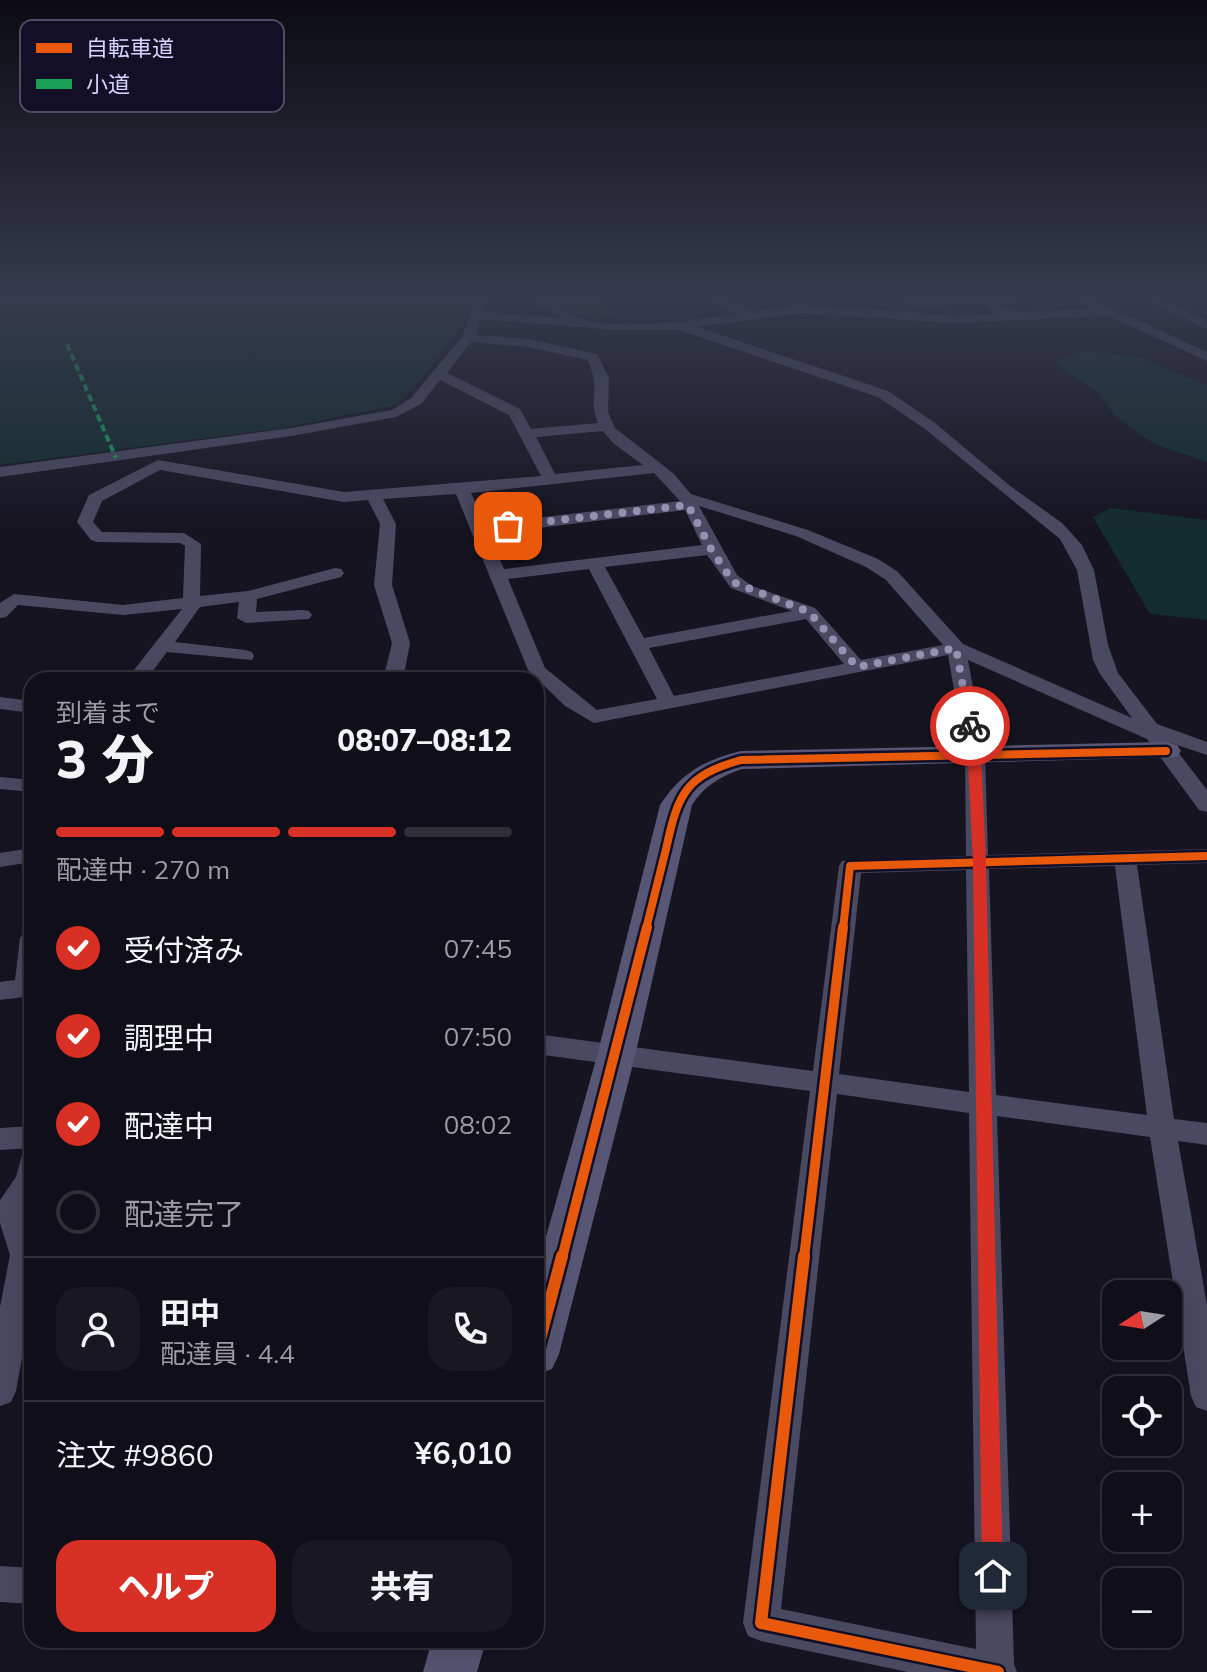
<!DOCTYPE html>
<html lang="ja">
<meta charset="utf-8">
<style>
body{margin:0;font-family:Mulish,"Noto Sans JP",sans-serif;background:#191822;color:#f1f3f6;height:100vh;display:flex;flex-direction:column;font-size:30px;white-space:nowrap}
*{box-sizing:border-box;margin:0}
p{font-size:26px;color:#9c9ca2}
.icon{flex:none;width:44px;height:44px;fill:none;stroke:currentColor;stroke-width:2;stroke-linecap:round;stroke-linejoin:round}
.map{position:relative;flex:1;overflow:hidden}
.panel{position:absolute;left:24px;top:672px;width:520px;height:976px;display:flex;flex-direction:column;background:#100f19;border-radius:24px;box-shadow:0 8px 32px #0002,0 0 0 2px #302f38}
.panel>*{flex:none}
.needle{width:52px;rotate:258deg}
.fabs{position:absolute;left:1102px;top:1280px;display:grid;gap:16px}
.fabs a{display:grid;place-items:center;width:80px;height:80px;border-radius:16px;background:#100f19;box-shadow:0 8px 32px #0002,0 0 0 2px #302f38;font-size:40px}
.pin{position:absolute;display:grid;place-items:center;width:68px;height:68px;color:#fff;margin:-34px;border-radius:16px;box-shadow:0 4px 12px #0006}
.courier{position:absolute;display:grid;place-items:center;width:80px;height:80px;margin:-40px;border:6px solid #d93025;border-radius:50%;background:#fff;color:#222;box-shadow:0 2px 10px #0007}
.overview em{font-style:normal;font-weight:800}
.overview div{display:flex;flex-direction:column-reverse}
.overview{display:flex;align-items:center;justify-content:space-between;height:136px;padding:0 32px}
h1{font-size:52px;font-weight:800;line-height:60px}
.bar{display:grid;grid-template-columns:repeat(4,1fr);gap:12px 8px;align-content:center;height:96px;padding:0 32px}
.bar i{height:10px;border-radius:6px;background:#302f38}
.bar .on{background:#d93025}
.bar p{grid-column:span 4}
.line{display:flex;align-items:center;gap:20px;padding:0 32px;border-top:2px solid #302f38}
.line div{flex:1}
.round{display:grid;place-items:center;flex:none;width:84px;height:84px;border-radius:24px;background:#191822}
ol{padding:0 32px;list-style:none}
li{display:flex;align-items:center;gap:24px;height:88px}
li p{margin-inline-start:auto}
li .icon{padding:8px;border-radius:50%;background:#d93025;color:#fff;stroke-width:4}
li:last-child{color:#9c9ca2}
li i{width:44px;height:44px;border:4px solid #302f38;border-radius:50%}
.cta{display:flex;gap:16px;margin-top:auto;padding:16px 32px}
.cta a{flex:1;height:92px;border-radius:24px;background:#d93025;color:#fff;font-size:32px;font-weight:800;line-height:92px;text-align:center}
.cta a+a{background:#191822;color:#f1f3f6}
.map>svg:first-child{display:block}
.green{fill:#132c2d}
.lines{fill:none;stroke-linecap:round;stroke-linejoin:round}
.street{fill:#4a4962;fill-rule:evenodd}
.secondary{fill:#575674;fill-rule:evenodd}
.quiet{stroke:#1a9f57;stroke-width:4;stroke-dasharray:7 4;stroke-linecap:butt}
.cycleway-far2-casing{stroke:#130f26;stroke-width:13}
.cycleway-far1-casing{stroke:#130f26;stroke-width:15}
.cycleway-casing{stroke:#130f26;stroke-width:17}
.cycleway-far2{stroke:#e8590c;stroke-width:8}
.cycleway-far1{stroke:#e8590c;stroke-width:10}
.cycleway{stroke:#e8590c;stroke-width:12}
.route{fill:#d93025}
.done{stroke:#9591b1;stroke-width:8;stroke-dasharray:0 14.4}
.key{fill:#130f26;stroke:#4e4a67;stroke-width:2}
.key-label{font-size:22px;fill:#d9d4ff}
</style>
<div class="map">
<svg width="1207" height="1672" viewBox="0 0 1207 1672">
<rect width="100%" height="100%" fill="#161421"/>
<g class="green">
<path d="M0,293H479C470,319 418,387 396,405L283,428L0,465Z"/>
<polygon points="529,293 588,293 616,313 597,319 582,316"/>
<polygon points="1078,350 1135,356 1207,385 1207,462 1154,444 1114,415 1099,393 1053,363"/>
<polygon points="1111,508 1207,520 1207,620 1150,614 1093,517"/>
</g>
<g class="lines">
<g class="street">
<path d="M479,293H491L484,312L563,318L517,293C543,291 562,313 585,320C622,331 701,319 740,314L697,297L696,293H708L756,311L800,305L954,315L994,314L981,303L912,307L891,293H904L914,299L984,295L990,298L1035,293L1041,297L1039,300L997,304L1018,312L1094,309L1064,293H1079L1207,352V361L1109,316L954,323L800,313L697,327L888,391L935,423L1009,485L1062,523L1082,545L1094,570L1108,645L1118,673L1157,724L1207,742V755L1171,743L1207,790V812L1199,810L1147,739L968,660L985,753L988,855L1207,849V863L1137,865L1174,1119L1207,1123V1145L1178,1141L1207,1305V1411L1196,1407L1191,1396L1150,1137L997,1116L1014,1664L1017,1672H908L761,1641L748,1636L743,1623L810,1091L536,1054V1034L813,1071L839,866L842,861L966,856L965,753L948,655L594,723L565,706L528,670L456,494L383,499L396,524L392,585L410,643L403,680H383L392,643L374,585L380,524L368,500L344,502L160,470L102,501L93,522L102,532L184,533L201,544L200,596L248,591L335,568L341,569L344,573L341,577L257,599L256,612L303,610L309,611L312,615L309,619L246,623L237,618L239,602L200,607L175,642L245,650L252,652L254,656L252,660L167,652L146,680H126L182,609L123,615L18,605L6,617L0,618V603L14,594L123,605L183,598L185,546L180,543L97,542L91,540L77,522L89,495L158,460L344,492L541,476L509,415L440,380L421,404L396,417L291,436L0,477V467L291,428L392,410L411,398L462,337ZM481,319L615,330H679L878,397L925,429L1060,539L1077,570L1093,660L1100,674L1132,718L963,644L898,572L878,559L808,530L691,494L673,473L615,428L608,412L609,378L597,354L528,339L476,335ZM471,342L528,347L587,360C601,384 588,401 598,423L531,429L520,409L447,373ZM603,431L613,443L643,465L555,474L536,437ZM654,473L680,501L485,524L471,493ZM699,506L796,536L866,567L886,580L943,645L861,660L815,608L752,586L737,575ZM685,510L702,545L504,569L489,534ZM707,555L731,588L792,611L644,638L605,567ZM589,569L657,699L597,710L545,668L508,579ZM806,619L844,664L674,696L649,648ZM1115,866L1147,1115L996,1095L989,869ZM966,870L969,1092L839,1074L861,873ZM837,1094L969,1113L976,1649L781,1609Z"/>
<polygon points="764,293 851,293 845,297 765,300 759,296"/>
<polygon points="1131,293 1146,293 1207,320 1207,329"/>
<polygon points="0,697 32,701 32,713 0,709"/>
<polygon points="0,777 32,780 32,792 0,789"/>
<polygon points="32,848 32,862 0,867 0,853"/>
<polygon points="32,930 32,996 0,1000 0,982 15,980 20,938 24,932"/>
<polygon points="32,1126 32,1148 0,1150 0,1128"/>
<path d="M32,1152V1200L25,1210C44,1268 26,1333 16,1391L11,1402L0,1406V1307L10,1255L0,1223V1200L16,1177L22,1155Z"/>
<polygon points="0,1566 32,1568 32,1604 0,1602"/>
</g>
<g class="secondary">
<path d="M1166,742L1177,745L1181,751L1177,757L742,769C721,776 704,786 692,805L635,1056L559,1354L552,1369L536,1375V1272L597,1056L660,805C681,773 704,760 741,751Z"/>
<polygon points="432,1640 486,1640 477,1672 423,1672"/>
</g>
<polyline class="quiet" points="67,344 116,458"/>
<g class="cycleway-far2-casing">
<g id="cycleway-far2">
<path d="M646,929C653,902 659,876 666,849C678,795 684,776 741,760L1166,751"/>
<polyline points="843,929 850,866 1207,856"/>
</g>
</g>
<g class="cycleway-far1-casing">
<g id="cycleway-far1">
<polyline points="562,1258 647,927"/>
<polyline points="804,1258 843,927"/>
</g>
</g>
<g class="cycleway-casing">
<g id="cycleway">
<polyline points="804,1256 761,1623 998,1672"/>
<polyline points="536,1354 562,1256"/>
</g>
</g>
<use href="#cycleway-far2" class="cycleway-far2"/>
<use href="#cycleway-far1" class="cycleway-far1"/>
<use href="#cycleway" class="cycleway"/>
</g>
<linearGradient id="sky" x2="0" y2="1"><stop stop-color="#0c0b12"/><stop offset="0.56" stop-color="#363a4e"/><stop offset="1" stop-color="#363a4e" stop-opacity="0"/></linearGradient>
<rect width="1207" height="527" fill="url(#sky)"/>
<polygon class="route" points="966,724 976,726 981,753 986,862 1003,1576 1000,1584 993,1587 985,1584 982,1576 973,862"/>
<g class="lines">
<polyline class="done" points="508,526 688,505 711,549 733,582 809,612 857,667 956,648 970,726"/>
</g>
<rect x="20" y="20" width="264" height="92" rx="12" class="key"/>
<rect x="36" y="43" width="36" height="10" fill="#e8590c"/>
<rect x="36" y="79" width="36" height="10" fill="#1a9f57"/>
<g class="key-label">
<text x="86" y="56">自転車道</text>
<text x="86" y="92">小道</text>
</g>
</svg>
<div class="fabs">
<a><svg class="needle" viewBox="-14 -14 28 28"><path d="M0-13l5 13h-10z" fill="#e53935"/><path d="M0 13l5-13h-10z" fill="#9c9ca2"/></svg></a>
<a><svg class="icon" aria-label="locate" viewBox="0 0 24 24"><circle cx="12" cy="12" r="6"/><path d="M12 2v4M12 18v4M2 12h4M18 12h4"/></svg></a>
<a>+</a>
<a>−</a>
</div>
<div class="pin" style="left:508px;top:526px;background:#ea580c"><svg class="icon" aria-label="bag" viewBox="0 0 24 24"><path d="M5 8h14l-1 12H6zM9 8a3 3 0 0 1 6 0"/></svg></div>
<div class="pin" style="left:993px;top:1576px;background:#1f2937"><svg class="icon" aria-label="home" viewBox="0 0 24 24"><path d="M3 11l9-7 9 7M6 9v11h12V9"/></svg></div>
<div class="courier" style="left:970px;top:726px"><svg class="icon" aria-label="bike" viewBox="0 0 24 24"><circle cx="6" cy="16" r="4"/><circle cx="18" cy="16" r="4"/><path d="M6 16l4-8h5l3 8M10 8l3 8H6M13 5h3"/></svg></div>
<section class="panel">
<div class="overview"><div><h1>3 分</h1><p>到着まで</p></div><em>08:07–08:12</em></div>
<div class="bar"><i class="on"></i><i class="on"></i><i class="on"></i><i></i><p>配達中 · 270 m</p></div>
<ol>
<li><svg class="icon" aria-label="check" viewBox="0 0 24 24"><path d="M5 12l5 5 9-10"/></svg>受付済み<p>07:45</p></li>
<li><svg class="icon" aria-label="check" viewBox="0 0 24 24"><path d="M5 12l5 5 9-10"/></svg>調理中<p>07:50</p></li>
<li><svg class="icon" aria-label="check" viewBox="0 0 24 24"><path d="M5 12l5 5 9-10"/></svg>配達中<p>08:02</p></li>
<li><i></i>配達完了</li>
</ol>
<div class="line" style="height:144px"><a class="round"><svg class="icon" aria-label="person" viewBox="0 0 24 24"><circle cx="12" cy="8" r="4"/><path d="M4 21q1-7 8-7t8 7"/></svg></a><div><b>田中</b><p>配達員 · 4.4</p></div><a class="round"><svg class="icon" aria-label="phone" viewBox="0 0 24 24"><path d="M5 4h4l2 5-3 2q2 4 5 5l2-3 5 2v4C11 20 4 13 5 4z"/></svg></a></div>
<div class="line" style="height:104px"><div>注文 #9860</div><b>¥6,010</b></div>
<div class="cta"><a>ヘルプ</a><a>共有</a></div>
</section>
</div>
